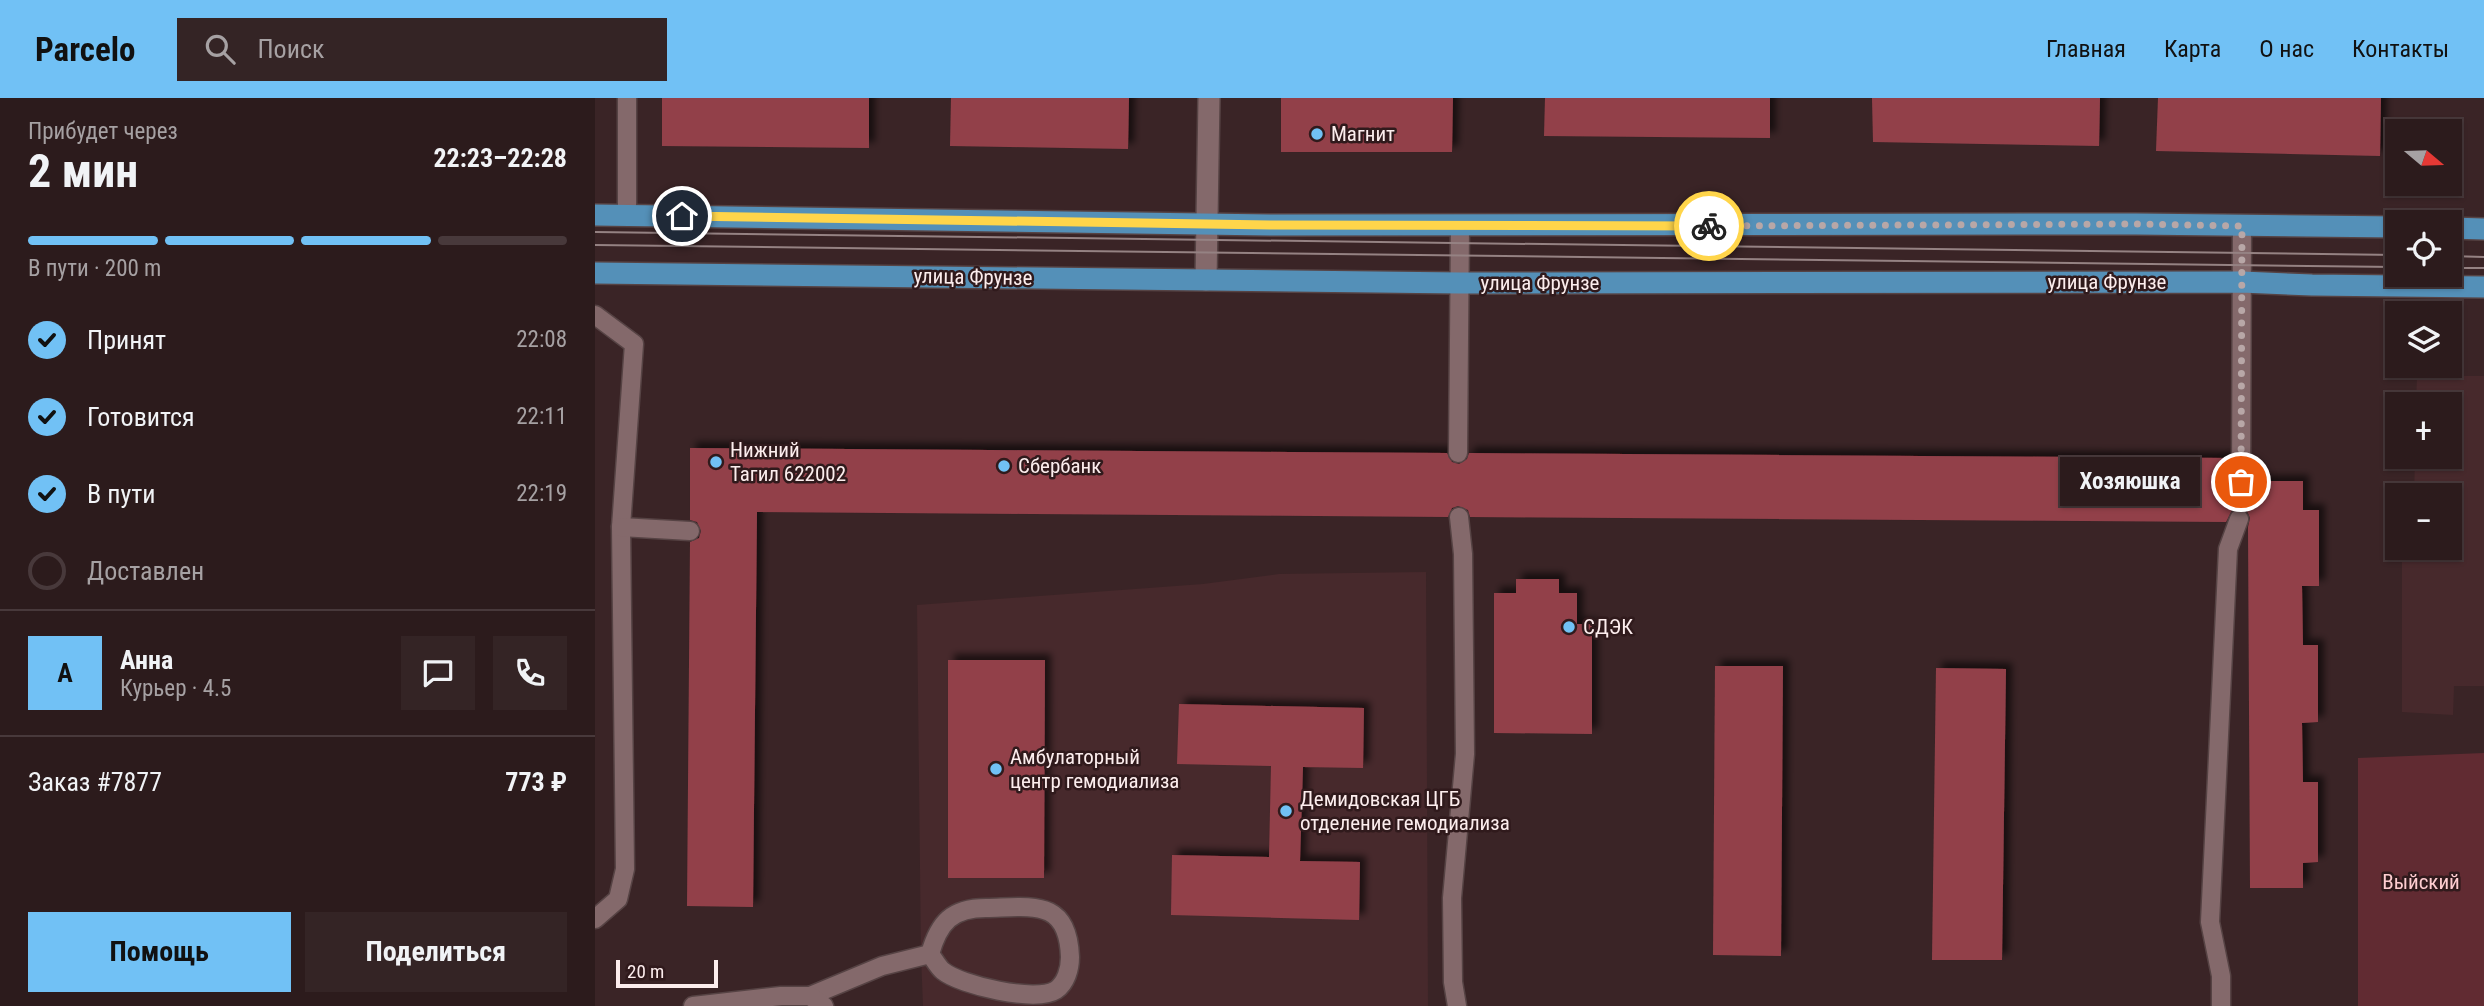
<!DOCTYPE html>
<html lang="ru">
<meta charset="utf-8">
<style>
body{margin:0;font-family:"Roboto Condensed",sans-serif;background:#342425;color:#f1f3f6;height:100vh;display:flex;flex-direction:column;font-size:26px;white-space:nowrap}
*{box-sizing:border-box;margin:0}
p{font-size:23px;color:#a6a1a3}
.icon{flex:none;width:38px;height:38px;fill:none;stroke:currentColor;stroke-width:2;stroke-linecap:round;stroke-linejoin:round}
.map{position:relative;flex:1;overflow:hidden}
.sheet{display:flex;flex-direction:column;background:#2c1b1c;width:595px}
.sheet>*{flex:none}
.needle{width:46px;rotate:109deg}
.controls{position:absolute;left:1790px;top:21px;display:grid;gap:14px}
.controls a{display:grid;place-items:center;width:77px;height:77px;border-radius:0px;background:#2c1b1c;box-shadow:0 2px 5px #0004,0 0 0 2px #48393b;font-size:35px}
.scale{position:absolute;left:21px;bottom:18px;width:102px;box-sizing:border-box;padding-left:7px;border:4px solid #fceded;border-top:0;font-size:19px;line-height:24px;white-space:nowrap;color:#fceded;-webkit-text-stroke:5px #301a1c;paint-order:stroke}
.pin{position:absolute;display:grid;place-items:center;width:60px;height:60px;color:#fff;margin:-30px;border:4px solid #fff;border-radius:50%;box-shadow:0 2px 7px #0007}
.courier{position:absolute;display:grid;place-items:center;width:70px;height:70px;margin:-35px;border:5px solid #ffd54a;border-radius:50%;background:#fff;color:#222;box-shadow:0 2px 9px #0007}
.bubble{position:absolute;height:49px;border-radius:0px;background:#2c1b1c;box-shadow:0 2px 5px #0004,0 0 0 2px #48393b;font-size:23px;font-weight:700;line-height:49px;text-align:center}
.summary em{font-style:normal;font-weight:700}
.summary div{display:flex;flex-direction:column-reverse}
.summary{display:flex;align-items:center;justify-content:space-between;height:119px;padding:0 28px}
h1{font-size:46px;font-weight:700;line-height:52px}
.bar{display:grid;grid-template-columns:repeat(4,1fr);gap:10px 7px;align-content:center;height:84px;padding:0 28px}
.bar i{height:9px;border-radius:5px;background:#48393b}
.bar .active{background:#71c1f5}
.bar p{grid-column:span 4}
.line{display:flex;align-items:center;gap:18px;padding:0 28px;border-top:2px solid #48393b}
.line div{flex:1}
.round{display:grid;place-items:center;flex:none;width:74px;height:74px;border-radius:0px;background:#342425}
ol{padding:0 28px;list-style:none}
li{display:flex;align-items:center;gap:21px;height:77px}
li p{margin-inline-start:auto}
li .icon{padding:7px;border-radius:50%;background:#71c1f5;color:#111;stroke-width:4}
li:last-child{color:#a6a1a3}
li i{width:38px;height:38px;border:4px solid #48393b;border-radius:50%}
.action{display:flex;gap:14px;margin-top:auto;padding:14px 28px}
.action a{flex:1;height:80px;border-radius:0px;background:#71c1f5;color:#111;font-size:28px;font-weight:700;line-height:80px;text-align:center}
.action a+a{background:#342425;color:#f1f3f6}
header{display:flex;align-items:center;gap:42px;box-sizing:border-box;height:98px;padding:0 35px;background:#71c1f5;color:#111}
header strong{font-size:33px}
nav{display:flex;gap:38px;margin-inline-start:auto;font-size:24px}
.search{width:490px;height:63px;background:#342425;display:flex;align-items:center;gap:18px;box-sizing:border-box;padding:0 24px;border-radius:0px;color:#a6a1a3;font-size:26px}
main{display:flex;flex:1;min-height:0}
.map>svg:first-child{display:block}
.built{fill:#47292c}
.green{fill:#612b32}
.building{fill:#92404a;filter:url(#shadow)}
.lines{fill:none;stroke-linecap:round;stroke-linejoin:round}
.lane-casing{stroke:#564344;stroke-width:21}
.street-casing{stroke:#564344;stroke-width:24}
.primary-casing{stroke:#564344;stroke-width:24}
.lane{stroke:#84696b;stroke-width:18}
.street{stroke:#84696b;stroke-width:21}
.primary{stroke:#5490b8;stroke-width:21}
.tram{stroke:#958283;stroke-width:2}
.done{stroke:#b8a7a7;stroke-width:7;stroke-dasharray:0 12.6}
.route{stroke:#ffd54a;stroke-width:9}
.poi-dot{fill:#71c1f5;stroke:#301a1c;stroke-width:2.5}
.labels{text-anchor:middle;stroke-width:5;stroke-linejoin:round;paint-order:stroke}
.poi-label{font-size:21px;fill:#fceded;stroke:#301a1c;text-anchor:start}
.street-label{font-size:21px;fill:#fceded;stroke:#301a1c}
.park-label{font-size:21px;fill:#fecdd0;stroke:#301a1c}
</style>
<header>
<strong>Parcelo</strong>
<div class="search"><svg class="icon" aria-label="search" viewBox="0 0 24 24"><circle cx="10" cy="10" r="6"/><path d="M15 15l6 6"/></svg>Поиск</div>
<nav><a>Главная</a><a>Карта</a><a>О нас</a><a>Контакты</a></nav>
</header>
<main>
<section class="sheet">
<div class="summary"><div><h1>2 мин</h1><p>Прибудет через</p></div><em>22:23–22:28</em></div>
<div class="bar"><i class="active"></i><i class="active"></i><i class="active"></i><i></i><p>В пути · 200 m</p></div>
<ol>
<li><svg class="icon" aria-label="check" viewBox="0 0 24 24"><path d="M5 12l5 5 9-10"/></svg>Принят<p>22:08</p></li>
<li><svg class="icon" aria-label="check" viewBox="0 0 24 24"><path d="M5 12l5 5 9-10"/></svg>Готовится<p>22:11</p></li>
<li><svg class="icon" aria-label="check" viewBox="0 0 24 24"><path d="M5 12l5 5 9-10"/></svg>В пути<p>22:19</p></li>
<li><i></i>Доставлен</li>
</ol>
<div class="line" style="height:126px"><b class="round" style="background:#71c1f5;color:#111">А</b><div><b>Анна</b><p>Курьер · 4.5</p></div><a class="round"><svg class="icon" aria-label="chat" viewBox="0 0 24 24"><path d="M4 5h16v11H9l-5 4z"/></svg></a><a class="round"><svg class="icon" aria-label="phone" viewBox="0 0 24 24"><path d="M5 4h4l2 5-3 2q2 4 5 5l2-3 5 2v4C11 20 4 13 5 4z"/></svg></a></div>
<div class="line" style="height:91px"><div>Заказ #7877</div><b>773 ₽</b></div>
<div class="action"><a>Помощь</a><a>Поделиться</a></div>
</section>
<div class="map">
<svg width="1889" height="908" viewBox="0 0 1889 908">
<defs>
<filter id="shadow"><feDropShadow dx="6" dy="-6" stdDeviation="3.5" flood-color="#0009"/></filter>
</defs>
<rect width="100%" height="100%" fill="#3a2426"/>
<g class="built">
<polygon points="1822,278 1889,278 1889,588 1859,588 1858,617 1807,614 1807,450 1855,450 1855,397 1819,397 1820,359 1855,359 1855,306 1821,306"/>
<polygon points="831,474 833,908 328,908 326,858 322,507 608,486 684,476"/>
</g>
<polygon class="green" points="1889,655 1889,908 1763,908 1763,660"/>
<g class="building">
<polygon points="67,0 274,0 274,50 67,48"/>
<polygon points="356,0 534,0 533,51 355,48"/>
<polygon points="686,0 858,0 857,54 686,54"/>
<polygon points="950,0 1175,0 1175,40 949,38"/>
<polygon points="1277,0 1505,0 1504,48 1278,44"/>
<polygon points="1563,0 1786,0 1785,58 1561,53"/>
<polygon points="95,350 852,355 857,364 864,366 872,361 874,355 1634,360 1634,383 1641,394 1652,393 1657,383 1708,383 1708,412 1724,412 1724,488 1707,488 1708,547 1723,547 1723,624 1707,625 1708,684 1723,684 1723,764 1708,765 1708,790 1655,790 1653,429 1655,420 1652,413 1647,410 1637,412 1631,424 875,419 873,412 863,408 857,410 853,419 162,414 158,809 92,808 95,444 104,440 106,433 102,424 95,422"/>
<polygon points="921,481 964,481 964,495 982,495 982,526 997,526 997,636 899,635 899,495 921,495"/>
<polygon points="353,562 450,562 449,780 353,780"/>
<polygon points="1120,568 1188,568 1186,858 1118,857"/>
<polygon points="1341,570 1411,571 1407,862 1337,862"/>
<polygon points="584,606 769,610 768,670 708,669 705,763 765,764 764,822 576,817 577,757 674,759 676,668 582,666"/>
</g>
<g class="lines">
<g class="lane-casing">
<g id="lane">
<polyline points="32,0 32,118"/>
<polyline points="0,217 39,246 26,429 30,771 23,801 0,821"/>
<polyline points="863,355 865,128"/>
<polyline points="1646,384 1647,128"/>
<polyline points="26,429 95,433"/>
<path d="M215,898L287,868L335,856C344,824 357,810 391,810C437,809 473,800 475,859C475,871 471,885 461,892C441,905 365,887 348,873C343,869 339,861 335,856"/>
<polyline points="98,908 186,898 215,898 229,908"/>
<polyline points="862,908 858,884 857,800 870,656 868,456 864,419"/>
<polyline points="1626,908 1626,878 1615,824 1633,451 1644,421"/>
</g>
</g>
<g class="street-casing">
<polyline id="street" points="611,182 614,0"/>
</g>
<g class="primary-casing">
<g id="primary">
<polyline points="0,117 675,127 1541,126 1802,129"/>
<polyline points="1855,130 1889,131"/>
<polyline points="0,175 865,185 1647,184 1717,187 1889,189"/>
</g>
</g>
<use href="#lane" class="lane"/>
<use href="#street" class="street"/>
<use href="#primary" class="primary"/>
<g class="tram">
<polyline points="0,134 1802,157"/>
<polyline points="0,147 1802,169"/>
<polyline points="1855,158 1889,159"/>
<polyline points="1855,170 1889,170"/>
</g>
</g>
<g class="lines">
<polyline class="done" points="1114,128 1541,126 1647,128 1646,384"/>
<polyline class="route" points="87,118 675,127 1114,128"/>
</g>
<g class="poi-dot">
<circle cx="722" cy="36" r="7"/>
<circle cx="121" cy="364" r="7"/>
<circle cx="409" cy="368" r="7"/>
<circle cx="974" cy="529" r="7"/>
<circle cx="401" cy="671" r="7"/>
<circle cx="691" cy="713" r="7"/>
</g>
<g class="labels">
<g class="poi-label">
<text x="736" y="43">Магнит</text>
<text x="135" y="359">Нижний<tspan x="135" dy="24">Тагил 622002</tspan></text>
<text x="423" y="375">Сбербанк</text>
<text x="988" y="536">СДЭК</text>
<text x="415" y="666">Амбулаторный<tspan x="415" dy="24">центр гемодиализа</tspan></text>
<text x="705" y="708">Демидовская ЦГБ<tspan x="705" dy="24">отделение гемодиализа</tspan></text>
</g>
<g class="street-label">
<text transform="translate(378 179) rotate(1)" y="7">улица Фрунзе</text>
<text x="1512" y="191">улица Фрунзе</text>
<text x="945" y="192">улица Фрунзе</text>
</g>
<g class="park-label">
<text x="1826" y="791">Выйский</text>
</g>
</g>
</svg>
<div class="controls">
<a><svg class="needle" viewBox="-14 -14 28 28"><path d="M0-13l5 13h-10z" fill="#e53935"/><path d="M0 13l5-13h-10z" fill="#a6a1a3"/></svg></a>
<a><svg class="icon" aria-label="locate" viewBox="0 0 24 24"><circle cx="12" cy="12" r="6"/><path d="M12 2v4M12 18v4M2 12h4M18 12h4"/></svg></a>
<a><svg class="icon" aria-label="layers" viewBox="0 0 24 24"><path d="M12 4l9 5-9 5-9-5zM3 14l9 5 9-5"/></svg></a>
<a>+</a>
<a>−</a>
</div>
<div class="scale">20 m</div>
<div class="pin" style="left:1646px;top:384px;background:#ea580c"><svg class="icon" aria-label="bag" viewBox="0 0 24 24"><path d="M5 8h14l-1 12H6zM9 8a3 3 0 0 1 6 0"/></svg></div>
<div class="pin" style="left:87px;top:118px;background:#1f2937"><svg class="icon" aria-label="home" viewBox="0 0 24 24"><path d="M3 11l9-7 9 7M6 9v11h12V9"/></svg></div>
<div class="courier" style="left:1114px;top:128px"><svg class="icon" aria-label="bike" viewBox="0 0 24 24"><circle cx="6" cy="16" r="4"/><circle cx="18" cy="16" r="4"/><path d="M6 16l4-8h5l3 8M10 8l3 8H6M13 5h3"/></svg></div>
<div class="bubble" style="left:1465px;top:359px;width:140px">Хозяюшка</div>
</div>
</main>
